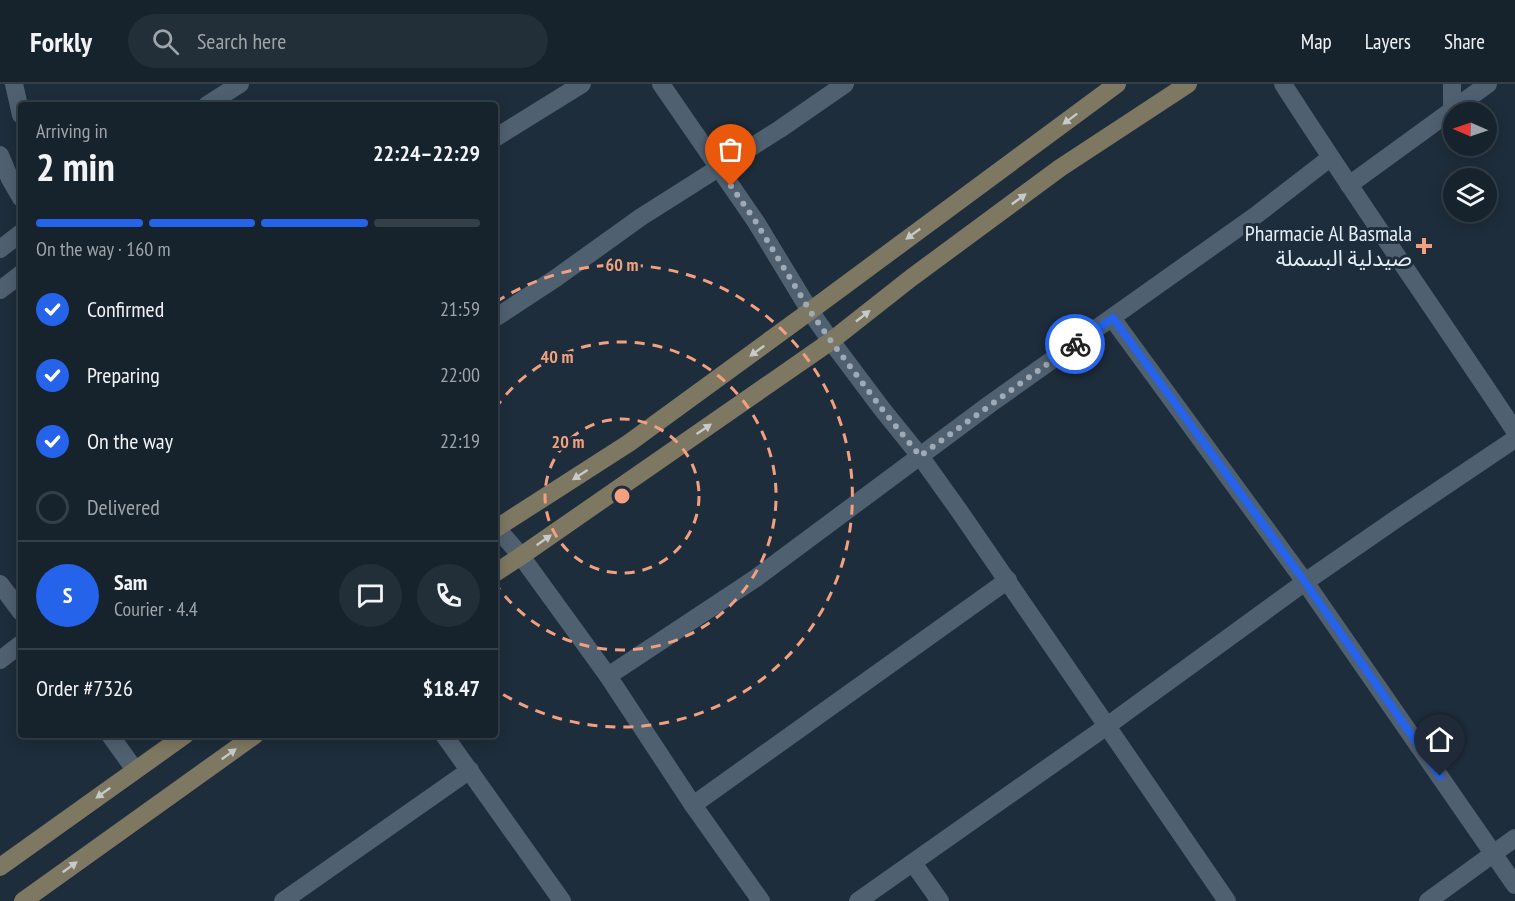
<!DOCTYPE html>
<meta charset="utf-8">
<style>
body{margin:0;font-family:"PT Sans Narrow","Noto Sans Arabic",sans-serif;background:#232f38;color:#f1f3f6;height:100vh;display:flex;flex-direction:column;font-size:22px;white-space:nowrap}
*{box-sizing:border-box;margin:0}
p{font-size:20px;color:#9ea4a9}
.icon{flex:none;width:33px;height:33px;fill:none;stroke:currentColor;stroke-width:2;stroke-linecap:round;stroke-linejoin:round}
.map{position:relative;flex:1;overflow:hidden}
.drawer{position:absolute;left:18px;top:18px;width:480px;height:636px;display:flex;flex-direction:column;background:#16222c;border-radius:6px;box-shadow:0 3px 15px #0003,0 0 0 2px #353f48}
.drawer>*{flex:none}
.needle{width:39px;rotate:272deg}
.buttons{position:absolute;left:1443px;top:18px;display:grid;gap:12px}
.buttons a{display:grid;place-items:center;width:54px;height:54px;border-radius:50%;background:#16222c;box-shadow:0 3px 15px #0003,0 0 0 2px #353f48;font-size:30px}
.pin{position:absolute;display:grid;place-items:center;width:51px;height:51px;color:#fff;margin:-62px -26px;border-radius:50% 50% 50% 0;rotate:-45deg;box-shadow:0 0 6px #0007}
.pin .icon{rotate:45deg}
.courier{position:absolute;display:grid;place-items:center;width:60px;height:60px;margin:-30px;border:4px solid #2563eb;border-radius:50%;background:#fff;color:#222;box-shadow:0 2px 8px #0007}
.summary em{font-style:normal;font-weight:800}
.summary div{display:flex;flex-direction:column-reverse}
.summary{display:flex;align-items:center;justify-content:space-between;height:102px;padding:0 18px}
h1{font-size:39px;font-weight:800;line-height:45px}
.bar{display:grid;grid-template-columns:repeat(4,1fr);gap:9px 6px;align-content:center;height:72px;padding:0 18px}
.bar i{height:8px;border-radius:4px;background:#353f48}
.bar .selected{background:#2563eb}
.bar p{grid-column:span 4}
.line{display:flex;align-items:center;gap:15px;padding:0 18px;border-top:2px solid #353f48}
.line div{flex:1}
.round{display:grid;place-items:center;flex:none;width:63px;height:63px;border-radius:32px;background:#232f38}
ol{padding:0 18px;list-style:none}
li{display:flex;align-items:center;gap:18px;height:66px}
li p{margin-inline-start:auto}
li .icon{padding:6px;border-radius:50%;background:#2563eb;color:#fff;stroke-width:4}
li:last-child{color:#9ea4a9}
li i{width:33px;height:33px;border:3px solid #353f48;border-radius:50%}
header{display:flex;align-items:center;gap:36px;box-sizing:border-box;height:84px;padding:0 30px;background:#16222c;border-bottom:2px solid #353f48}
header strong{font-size:28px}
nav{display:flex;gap:33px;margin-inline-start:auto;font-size:21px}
.search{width:420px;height:54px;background:#232f38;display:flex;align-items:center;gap:15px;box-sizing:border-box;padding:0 21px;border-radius:33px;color:#9ea4a9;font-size:22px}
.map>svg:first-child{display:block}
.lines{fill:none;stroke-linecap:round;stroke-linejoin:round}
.street{stroke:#4f6070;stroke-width:18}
.secondary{stroke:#7e7761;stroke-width:18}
.oneway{fill:#c5caca}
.done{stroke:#9faab5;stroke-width:6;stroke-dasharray:0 10.8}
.route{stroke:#2563eb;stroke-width:8}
.ring{fill:none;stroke:#f2a080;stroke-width:3;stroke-dasharray:10 8}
.poi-dot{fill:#f2a080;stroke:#1e2d3b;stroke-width:2}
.labels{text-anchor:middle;stroke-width:6;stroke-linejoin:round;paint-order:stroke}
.poi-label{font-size:22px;fill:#e4eef7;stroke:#1e2d3b;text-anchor:end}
.centre{fill:#f2a080;stroke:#1e2d3b;stroke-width:3}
.ring-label{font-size:18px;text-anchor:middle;font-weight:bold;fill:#f2a080;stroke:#1e2d3b;stroke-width:6;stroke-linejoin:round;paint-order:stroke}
</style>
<header>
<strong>Forkly</strong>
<div class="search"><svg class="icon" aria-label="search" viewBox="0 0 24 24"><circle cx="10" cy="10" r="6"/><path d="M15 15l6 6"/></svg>Search here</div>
<nav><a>Map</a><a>Layers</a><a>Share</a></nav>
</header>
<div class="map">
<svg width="1515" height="817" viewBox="0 0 1515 817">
<rect width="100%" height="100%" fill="#1e2d3b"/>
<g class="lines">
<g class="street">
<polyline points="14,0 21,31"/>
<polyline points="661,0 756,138 810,227 831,257 882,325 920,372 960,428 1227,817"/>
<path d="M1283,0C1358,117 1438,231 1515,347"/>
<polyline points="1452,0 1452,26"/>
<polyline points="207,21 240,0"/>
<polyline points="495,54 582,0"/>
<polyline points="0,71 10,95 21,114"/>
<polyline points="1349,101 1488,0"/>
<polyline points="0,165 21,149"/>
<polyline points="0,206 21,190"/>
<polyline points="495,234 556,194 641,133 780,45 845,0"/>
<polyline points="1112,234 1305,498 1515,801"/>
<polyline points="495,442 521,472 608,592 693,721 761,817"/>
<polyline points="0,500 21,528"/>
<polyline points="0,576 21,560"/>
<polyline points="608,592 756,494 990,320 1255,132 1330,74"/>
<polyline points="110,651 135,686"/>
<polyline points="444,651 562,817"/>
<polyline points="693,721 1008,496"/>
<polyline points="913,779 940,817"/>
<polyline points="283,817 470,686"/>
<polyline points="858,817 1107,642 1305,498 1399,433 1515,355"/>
<polyline points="1428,817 1515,754"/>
</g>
<g class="secondary">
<polyline points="495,445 629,359 810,227 1117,0"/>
<polyline points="495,489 521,472 831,257 911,194 1060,84 1188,0"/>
<polyline points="0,783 185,651"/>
<polyline points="23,817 255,651"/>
</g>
</g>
<defs><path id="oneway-solid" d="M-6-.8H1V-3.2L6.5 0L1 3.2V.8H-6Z" transform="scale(1.5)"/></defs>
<g class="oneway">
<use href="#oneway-solid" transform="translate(1070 35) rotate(143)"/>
<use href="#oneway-solid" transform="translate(1019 115) rotate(-36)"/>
<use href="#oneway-solid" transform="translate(913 150) rotate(144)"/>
<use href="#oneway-solid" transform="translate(863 232) rotate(-38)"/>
<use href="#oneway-solid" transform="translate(757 267) rotate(144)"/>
<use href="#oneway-solid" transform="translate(704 345) rotate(-34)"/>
<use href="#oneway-solid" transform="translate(580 391) rotate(147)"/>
<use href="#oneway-solid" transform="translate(544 456) rotate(-35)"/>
<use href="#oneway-solid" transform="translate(229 670) rotate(-36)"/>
<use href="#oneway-solid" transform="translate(103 709) rotate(144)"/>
<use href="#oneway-solid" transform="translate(70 783) rotate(-36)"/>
</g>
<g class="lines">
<polyline class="done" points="731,102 756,138 810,227 831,257 882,325 920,372 1075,260"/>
<polyline class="route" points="1075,260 1113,234 1305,498 1440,692"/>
</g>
<g class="ring">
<circle cx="622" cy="412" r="77"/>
<path d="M495 325A154 154 0 1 1 495 499"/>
<path d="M496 218A231 231 0 1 1 496 606"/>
</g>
<path class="poi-dot" d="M1421 153h6v6h6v6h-6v6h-6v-6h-6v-6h6z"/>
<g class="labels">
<g class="poi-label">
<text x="1412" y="157">Pharmacie Al Basmala<tspan x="1412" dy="25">صيدلية البسملة</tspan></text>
</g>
</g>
<circle cx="622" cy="412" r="9" class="centre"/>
<g class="ring-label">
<text x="622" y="187">60 m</text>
<text x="557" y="279">40 m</text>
<text x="568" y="364">20 m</text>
</g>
</svg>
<div class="buttons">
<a><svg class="needle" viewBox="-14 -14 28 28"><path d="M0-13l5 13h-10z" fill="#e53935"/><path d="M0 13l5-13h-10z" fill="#9ea4a9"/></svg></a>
<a><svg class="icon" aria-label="layers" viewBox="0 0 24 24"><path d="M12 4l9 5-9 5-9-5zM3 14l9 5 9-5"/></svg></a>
</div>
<div class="pin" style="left:731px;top:102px;background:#ea580c"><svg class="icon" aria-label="bag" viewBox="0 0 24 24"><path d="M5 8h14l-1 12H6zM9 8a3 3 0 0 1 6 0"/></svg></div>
<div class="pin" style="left:1440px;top:692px;background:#1f2937"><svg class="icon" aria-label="home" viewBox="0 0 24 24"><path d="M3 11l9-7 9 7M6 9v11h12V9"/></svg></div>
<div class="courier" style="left:1075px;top:260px"><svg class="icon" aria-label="bike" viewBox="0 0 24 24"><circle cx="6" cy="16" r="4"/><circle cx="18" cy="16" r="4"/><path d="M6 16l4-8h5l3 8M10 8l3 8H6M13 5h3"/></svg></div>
<section class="drawer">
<div class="summary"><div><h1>2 min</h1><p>Arriving in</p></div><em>22:24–22:29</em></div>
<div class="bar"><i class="selected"></i><i class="selected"></i><i class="selected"></i><i></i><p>On the way · 160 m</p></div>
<ol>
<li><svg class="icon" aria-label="check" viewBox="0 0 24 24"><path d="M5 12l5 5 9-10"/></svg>Confirmed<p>21:59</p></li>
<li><svg class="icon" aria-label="check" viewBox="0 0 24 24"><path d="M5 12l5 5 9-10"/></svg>Preparing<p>22:00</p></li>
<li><svg class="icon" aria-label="check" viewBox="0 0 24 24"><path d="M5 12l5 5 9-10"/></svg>On the way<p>22:19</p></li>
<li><i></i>Delivered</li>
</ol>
<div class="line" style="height:108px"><b class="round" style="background:#2563eb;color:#fff">S</b><div><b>Sam</b><p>Courier · 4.4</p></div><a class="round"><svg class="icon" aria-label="chat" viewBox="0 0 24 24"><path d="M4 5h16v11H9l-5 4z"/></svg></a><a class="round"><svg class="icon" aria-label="phone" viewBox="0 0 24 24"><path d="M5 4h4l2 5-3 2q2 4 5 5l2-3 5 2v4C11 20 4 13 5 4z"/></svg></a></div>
<div class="line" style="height:78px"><div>Order #7326</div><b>$18.47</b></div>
</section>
</div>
